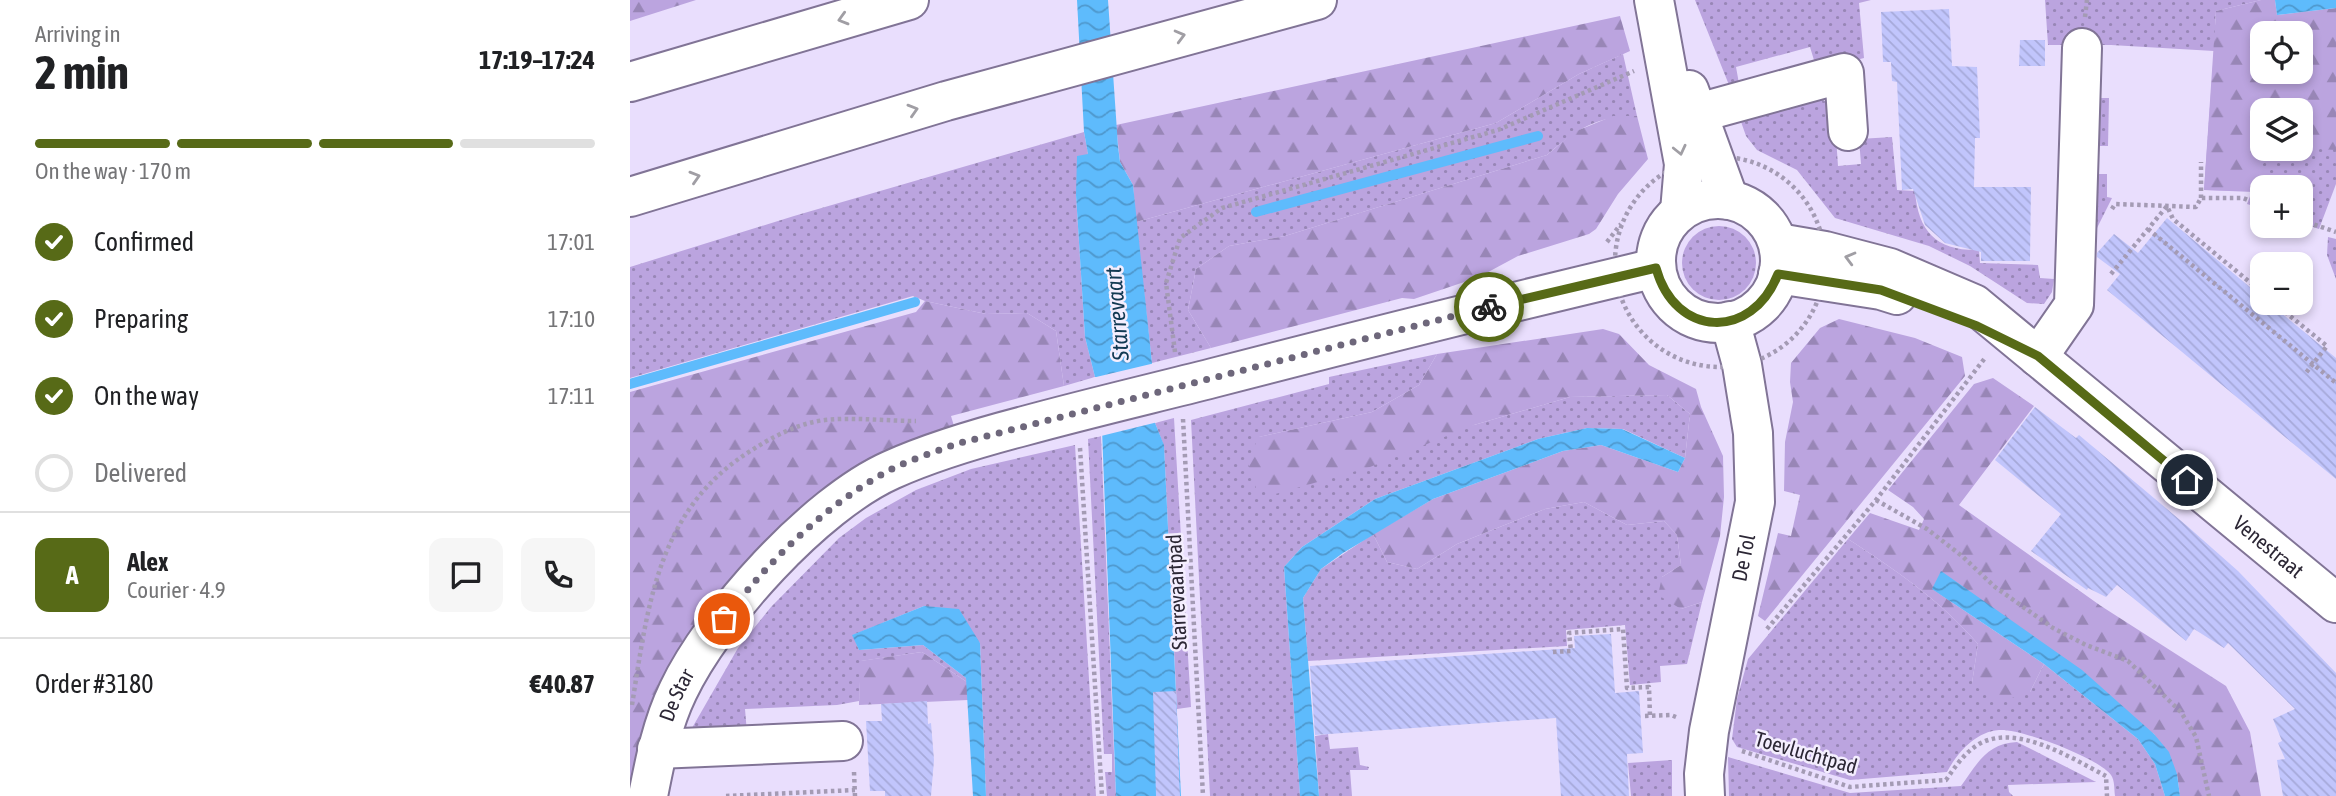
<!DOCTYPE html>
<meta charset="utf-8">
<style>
body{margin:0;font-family:"Asap Condensed",sans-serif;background:#f6f6f6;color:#202124;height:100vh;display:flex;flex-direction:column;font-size:26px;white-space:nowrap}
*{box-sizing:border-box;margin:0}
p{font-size:23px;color:#757577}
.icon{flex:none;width:38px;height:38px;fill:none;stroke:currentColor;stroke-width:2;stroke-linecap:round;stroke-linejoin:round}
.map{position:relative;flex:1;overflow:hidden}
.details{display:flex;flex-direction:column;background:#fff;width:630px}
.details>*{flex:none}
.tools{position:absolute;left:1620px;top:21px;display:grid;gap:14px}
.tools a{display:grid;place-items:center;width:63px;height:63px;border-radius:14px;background:#fff;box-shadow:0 4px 10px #0003;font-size:35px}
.pin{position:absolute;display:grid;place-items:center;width:60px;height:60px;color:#fff;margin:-30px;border:4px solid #fff;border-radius:50%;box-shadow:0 2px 7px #0007}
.courier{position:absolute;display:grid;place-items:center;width:70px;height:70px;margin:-35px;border:5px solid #576a17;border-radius:50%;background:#fff;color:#222;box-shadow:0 2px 9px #0007}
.summary em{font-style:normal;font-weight:700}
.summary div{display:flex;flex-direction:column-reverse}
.summary{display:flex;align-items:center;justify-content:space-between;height:119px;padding:0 35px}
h1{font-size:46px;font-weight:700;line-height:52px}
.bar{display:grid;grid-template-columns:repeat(4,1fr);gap:10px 7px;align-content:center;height:84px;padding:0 35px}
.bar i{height:9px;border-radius:5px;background:#e0e0e0}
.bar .selected{background:#576a17}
.bar p{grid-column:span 4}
.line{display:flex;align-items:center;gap:18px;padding:0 35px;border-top:2px solid #e0e0e0}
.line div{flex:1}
.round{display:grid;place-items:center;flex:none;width:74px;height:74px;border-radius:14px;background:#f6f6f6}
ol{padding:0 35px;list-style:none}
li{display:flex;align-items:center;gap:21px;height:77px}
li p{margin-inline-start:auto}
li .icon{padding:7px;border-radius:50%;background:#576a17;color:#fff;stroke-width:4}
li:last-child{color:#757577}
li i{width:38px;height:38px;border:4px solid #e0e0e0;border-radius:50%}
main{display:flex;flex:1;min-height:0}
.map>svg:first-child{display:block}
.grass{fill:url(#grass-dots);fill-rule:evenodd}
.forest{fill:url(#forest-firs);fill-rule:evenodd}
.water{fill:url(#water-waves)}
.pier{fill:#e9defd}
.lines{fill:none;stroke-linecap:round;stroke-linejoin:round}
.stream{stroke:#5ebbfc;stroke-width:10}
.building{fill:url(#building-back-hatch)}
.minor-casing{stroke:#817496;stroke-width:42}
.highway-casing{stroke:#817496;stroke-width:42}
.path{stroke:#a49bb4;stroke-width:4.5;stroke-dasharray:3.5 3.5;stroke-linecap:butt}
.minor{stroke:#fff;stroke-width:38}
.highway{stroke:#fff;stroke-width:38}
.oneway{stroke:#a09ea4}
.done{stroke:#6e677b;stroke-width:7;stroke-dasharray:0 12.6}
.route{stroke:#576a17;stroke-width:9}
.labels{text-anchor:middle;stroke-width:5;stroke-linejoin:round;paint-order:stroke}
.street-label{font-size:21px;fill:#2c2735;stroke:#f4eefe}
.water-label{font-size:23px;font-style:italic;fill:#113953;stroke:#f4eefe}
</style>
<main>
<section class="details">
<div class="summary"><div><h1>2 min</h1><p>Arriving in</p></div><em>17:19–17:24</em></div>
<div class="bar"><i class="selected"></i><i class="selected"></i><i class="selected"></i><i></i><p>On the way · 170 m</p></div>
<ol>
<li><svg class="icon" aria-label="check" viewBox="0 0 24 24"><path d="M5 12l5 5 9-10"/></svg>Confirmed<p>17:01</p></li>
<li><svg class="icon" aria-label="check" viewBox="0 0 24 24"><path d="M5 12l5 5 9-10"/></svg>Preparing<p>17:10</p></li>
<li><svg class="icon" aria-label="check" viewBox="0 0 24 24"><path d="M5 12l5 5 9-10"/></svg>On the way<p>17:11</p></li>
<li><i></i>Delivered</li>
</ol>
<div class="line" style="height:126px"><b class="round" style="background:#576a17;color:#fff">A</b><div><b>Alex</b><p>Courier · 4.9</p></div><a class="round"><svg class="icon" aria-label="chat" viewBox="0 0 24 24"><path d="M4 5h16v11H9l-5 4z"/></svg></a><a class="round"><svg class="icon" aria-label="phone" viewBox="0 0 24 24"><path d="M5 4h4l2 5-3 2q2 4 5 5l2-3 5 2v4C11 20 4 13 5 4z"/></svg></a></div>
<div class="line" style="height:91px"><div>Order #3180</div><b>€40.87</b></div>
</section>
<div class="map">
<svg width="1706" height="796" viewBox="0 0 1706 796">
<defs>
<pattern id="grass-dots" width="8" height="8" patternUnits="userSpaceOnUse" patternTransform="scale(1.75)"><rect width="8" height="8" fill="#bba4df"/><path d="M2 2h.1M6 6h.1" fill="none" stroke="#9886b6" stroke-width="1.8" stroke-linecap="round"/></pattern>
<pattern id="forest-firs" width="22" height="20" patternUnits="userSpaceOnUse" patternTransform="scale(1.75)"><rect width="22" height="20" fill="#bba4df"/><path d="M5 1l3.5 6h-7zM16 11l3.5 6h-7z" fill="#9886b6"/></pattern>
<pattern id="water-waves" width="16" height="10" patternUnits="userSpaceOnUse" patternTransform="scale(1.75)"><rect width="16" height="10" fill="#5ebbfc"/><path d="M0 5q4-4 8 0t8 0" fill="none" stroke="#4e98cd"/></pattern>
<pattern id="building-back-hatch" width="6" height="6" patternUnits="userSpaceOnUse" patternTransform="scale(1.75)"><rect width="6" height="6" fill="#c1c5fc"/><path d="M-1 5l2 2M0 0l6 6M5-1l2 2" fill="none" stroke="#a6a9d9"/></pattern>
</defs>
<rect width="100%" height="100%" fill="#e9defd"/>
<g class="grass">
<polygon points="1065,0 1241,0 1229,3 1234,58 1187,70 1180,47 1106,67 1110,89 1101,90"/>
<path d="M1415,0H1631L1586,11L1585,25L1706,14V184L1689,229L1671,223V187H1633V209L1617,204L1622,191L1574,190L1584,51L1481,45H1418ZM1633,33H1671V72H1633ZM1633,110H1671V149H1633Z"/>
<path d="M993,54L1007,116C966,116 947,129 917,155L655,236L599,246L566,269L558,310L581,348L522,363L506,222L866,123L949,74Z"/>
<path d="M1189,97L1204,108L1208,166L1231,164L1229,139L1262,137L1267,190L1285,191C1288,232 1307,251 1349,250L1350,263L1408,265L1410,278L1424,279L1422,292L1414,304L1397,303L1340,266L1299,246L1205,218L1167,170L1127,150L1116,136L1109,116Z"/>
<polygon points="1469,98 1479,98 1478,146 1465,146"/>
<polygon points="454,132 458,154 446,195 455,337 465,377 434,386 426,331 397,313 356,314 295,301 283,296 0,378 0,267 164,216"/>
<polygon points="1466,174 1477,174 1477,197 1482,198 1466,230 1463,230"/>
<circle cx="1089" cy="263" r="37"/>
<polygon points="1698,237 1706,239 1706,279 1697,255"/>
<polygon points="807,354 789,385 742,412 629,437 844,425 940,397 1037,395 1060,414 1055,458 993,429 957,428 908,439 745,499 672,547 654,567 670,796 580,796 561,420 699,384 699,377"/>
<polygon points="544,418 561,707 547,709 534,446 525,423"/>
<polygon points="471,436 484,753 486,796 477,796 475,772 482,772 482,754 474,754 458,439"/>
<polygon points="445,445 466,796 356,796 350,643 294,606 223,635 229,650 293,645 336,678 337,682 292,652 231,661 229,701 207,705 115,709 117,733 62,728 108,648 141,607 209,538 236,518 286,490 341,469"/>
<polygon points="954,502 997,525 1034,521 1047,535 1051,565 1032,577 1051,609 1072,602 1057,664 1030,666 1031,682 1000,685 995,625 936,630 937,646 678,661 673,598 691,569 743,534 757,562 787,569 827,544 915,509"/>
<path d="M1218,539C1266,570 1311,601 1348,644L1342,683L1400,692L1414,664L1508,739L1525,764L1535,796H1485C1484,789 1485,781 1481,775C1469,758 1390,728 1369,730C1345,732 1327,753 1317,772L1220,780L1107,747L1102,739L1107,699L1118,659Z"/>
<polygon points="698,734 700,749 728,747 730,765 739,767 738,770 720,770 722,796 689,796 685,736"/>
<path d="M1387,742L1466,782L1378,785L1379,792L1383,796H1099L1098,757L1220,793L1331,786C1347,764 1357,743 1387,742Z"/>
<polygon points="1042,760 1042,796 1001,796 998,763"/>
</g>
<g class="forest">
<polygon points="0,0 66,0 0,21"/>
<path d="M1631,0H1645L1647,15L1706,8V150L1671,148V110H1633V149H1638L1624,192L1574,190L1586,11ZM1633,33H1671V72H1633Z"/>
<polygon points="990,16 1000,51 949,74 866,123 506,222 503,185 490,162 486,125"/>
<polygon points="983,116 1007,116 1018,159 988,194 966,229 959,234 888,256 849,277 784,299 772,298 581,348 558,310 566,269 599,246 655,236 917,155 944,132"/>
<polygon points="295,301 356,314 397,313 426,331 434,386 321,416 324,426 254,455 187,494 94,590 0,788 0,392 286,312"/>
<polygon points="1209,319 1285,338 1332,357 1335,376 1135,621 1128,616 1148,533 1161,536 1170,495 1154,491 1155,442 1163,402 1160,382 1161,363 1190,328"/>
<polygon points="973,329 989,334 1019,365 1066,389 1071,407 1093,456 1094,497 1090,536 1072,602 1051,609 1028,595 1032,577 1051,565 1047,535 1034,521 997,525 954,502 915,509 827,544 787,569 757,562 743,534 803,499 933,451 971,445 1048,472 1055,458 1060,414 1037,395 940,397 844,425 740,467 642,495 626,488 617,461 629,437 742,412 789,385 807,354"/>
<path d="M1363,378L1404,406L1329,505L1471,606L1596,686L1620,732L1631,796H1550L1547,774L1524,734L1302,589L1414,664L1400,692L1367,703L1342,683L1348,644C1311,601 1266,570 1218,539L1240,513L1289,530L1294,519L1283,507L1258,490L1344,384Z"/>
<polygon points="292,652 337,682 338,700 229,705 230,661"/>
</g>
<g class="water">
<polygon points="447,0 478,0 488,146 490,162 503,185 522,363 525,423 534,445 551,796 486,796 470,377 465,377 455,337 446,195 447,156 458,154 454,132"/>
<polygon points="1645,0 1706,0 1706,8 1647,15"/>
<polygon points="957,428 992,429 1055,458 1048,472 971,445 933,451 803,499 713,553 691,569 673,598 689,796 670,796 654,567 672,547 745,499 908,439"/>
<polygon points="1311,571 1452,670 1524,734 1539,752 1547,774 1550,796 1535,796 1525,764 1508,739 1414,664 1302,589"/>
<polygon points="294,606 329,609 350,643 356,796 343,796 336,678 293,645 229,650 222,635"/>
</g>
<polygon class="pier" points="525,363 528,422 467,437 467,381 462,378"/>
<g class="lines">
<g class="stream">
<polyline points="626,212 908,136"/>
<polyline points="0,384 285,302"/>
</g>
</g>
<g class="building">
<polygon points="1319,9 1322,66 1347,67 1350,138 1345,138 1344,187 1401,187 1400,261 1351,261 1351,252 1315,243 1295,225 1283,189 1272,190 1267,82 1262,81 1261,62 1253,62 1251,12"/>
<polygon points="1390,40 1415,40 1415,66 1389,66"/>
<polygon points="1537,218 1633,298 1633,303 1639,303 1706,358 1706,479 1477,290 1490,274 1467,257 1467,253 1484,234 1508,253"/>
<polygon points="1405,407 1446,438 1449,435 1556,525 1608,571 1706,673 1706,796 1653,796 1647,760 1655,759 1648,743 1652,741 1643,719 1665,709 1598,643 1594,648 1564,629 1556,641 1487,585 1476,597 1458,588 1457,590 1401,551 1431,514 1365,460"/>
<polygon points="981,634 985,693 1009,691 1013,753 997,754 999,796 931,796 926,718 685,735 680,666 945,648 944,636"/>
<polygon points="546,691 550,796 526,796 523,692"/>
<polygon points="297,701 298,724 301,723 304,760 301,796 255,796 255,791 240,791 236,721 252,721 251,704"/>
</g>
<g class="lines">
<g class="minor-casing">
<g id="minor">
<polyline points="1024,0 1054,164 1050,211"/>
<polyline points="1059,90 1099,200"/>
<polyline points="1068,113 1214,73 1218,131"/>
<circle cx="1088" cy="261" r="62"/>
<path id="s1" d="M1148,243L1195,251L1260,268L1344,304L1706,603"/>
<polyline points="1148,274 1251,290 1267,295"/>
<polyline points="1408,357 1444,305 1452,48"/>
<polyline points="27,749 213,741"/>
<path id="s2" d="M18,796C25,760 32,724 48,691C83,617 185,504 261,470C303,451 348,438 394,426C456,409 520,394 583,378C730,340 878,303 1026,268"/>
<path id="s3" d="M1075,796L1074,774L1079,731L1125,502L1123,433L1112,365L1100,321"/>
</g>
</g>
<g class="highway-casing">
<g id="highway">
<polyline points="0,82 279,0"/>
<polyline points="0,197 316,101 687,0"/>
</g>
</g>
<g class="path">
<polyline points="1455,17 1457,0"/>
<circle cx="1090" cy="262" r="105"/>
<polyline points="1571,198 1571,162"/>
<polyline points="1482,209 1485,204 1566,207 1571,198 1613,198 1633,206"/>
<polyline points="1671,220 1706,232"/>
<polyline points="1518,229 1706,383"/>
<polyline points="977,242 991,224"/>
<polyline points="1481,274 1537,206 1543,219 1633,293"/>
<polyline points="1644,303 1697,346 1675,374"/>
<polyline points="545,352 536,283 550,238 592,208 868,130 1004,71"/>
<polyline points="553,419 573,796"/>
<polyline points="450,448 472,796"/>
<polyline points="1246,500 1297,529 1332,556 1365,587 1423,628 1456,645 1498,661 1551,712 1566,737 1579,796"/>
<polyline points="1137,629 1246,500 1355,358"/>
<polyline points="923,652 941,651 939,633 993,629 997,688 1019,687 1020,716"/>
<path d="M2,705C18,604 28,508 122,450C144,436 169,423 195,420C225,417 256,421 286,421"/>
<polyline points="1015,716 1041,715 1046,717"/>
<path d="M1112,751L1220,787L1316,780C1325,767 1334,753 1349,744C1387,723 1441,758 1476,776L1477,796"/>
<polyline points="224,772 225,796"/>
<polyline points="96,796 225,790"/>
</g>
<use href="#minor" class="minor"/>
<use href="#highway" class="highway"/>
</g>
<defs><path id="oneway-chevron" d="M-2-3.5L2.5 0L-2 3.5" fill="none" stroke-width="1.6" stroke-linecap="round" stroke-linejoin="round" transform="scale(1.75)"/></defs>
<g class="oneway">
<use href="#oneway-chevron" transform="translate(213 19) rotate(164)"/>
<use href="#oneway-chevron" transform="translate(550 36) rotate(-15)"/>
<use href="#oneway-chevron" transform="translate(283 110) rotate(-17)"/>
<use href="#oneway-chevron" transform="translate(1050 150) rotate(77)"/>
<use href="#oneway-chevron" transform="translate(65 177) rotate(-17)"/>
<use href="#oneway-chevron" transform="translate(1220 258) rotate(-165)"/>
</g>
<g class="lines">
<path class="done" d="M94,619C139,561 192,508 256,472C278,460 303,453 326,444L859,307"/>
<path class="route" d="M859,307L1026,268C1045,338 1122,341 1148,274L1251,290L1347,326L1408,356L1557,480"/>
</g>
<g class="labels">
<g class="street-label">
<text dy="7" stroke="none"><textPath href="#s1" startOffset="588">Venestraat</textPath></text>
<text dy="7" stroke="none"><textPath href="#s3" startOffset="242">De Tol</textPath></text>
<text transform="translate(547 592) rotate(-93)" y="7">Starrevaartpad</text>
<text dy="7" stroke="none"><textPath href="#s2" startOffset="105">De Star</textPath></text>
<text transform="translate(1176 753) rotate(16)" y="7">Toevluchtpad</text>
</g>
<g class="water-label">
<text transform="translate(487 314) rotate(-95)" y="8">Starrevaart</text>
</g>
</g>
</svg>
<div class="tools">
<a><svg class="icon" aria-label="locate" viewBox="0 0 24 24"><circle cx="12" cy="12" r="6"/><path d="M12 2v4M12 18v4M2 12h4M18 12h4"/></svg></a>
<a><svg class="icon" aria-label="layers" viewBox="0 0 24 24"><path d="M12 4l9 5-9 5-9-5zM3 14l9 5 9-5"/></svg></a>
<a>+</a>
<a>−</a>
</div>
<div class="pin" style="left:94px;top:619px;background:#ea580c"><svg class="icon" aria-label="bag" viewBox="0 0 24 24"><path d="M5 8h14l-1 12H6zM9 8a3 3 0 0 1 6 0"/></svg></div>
<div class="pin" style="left:1557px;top:480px;background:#1f2937"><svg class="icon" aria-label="home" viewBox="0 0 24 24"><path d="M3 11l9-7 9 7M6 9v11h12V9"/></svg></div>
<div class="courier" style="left:859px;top:307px"><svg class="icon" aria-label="bike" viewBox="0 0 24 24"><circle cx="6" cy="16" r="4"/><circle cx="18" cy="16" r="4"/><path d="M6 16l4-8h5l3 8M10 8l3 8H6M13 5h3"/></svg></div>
</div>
</main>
